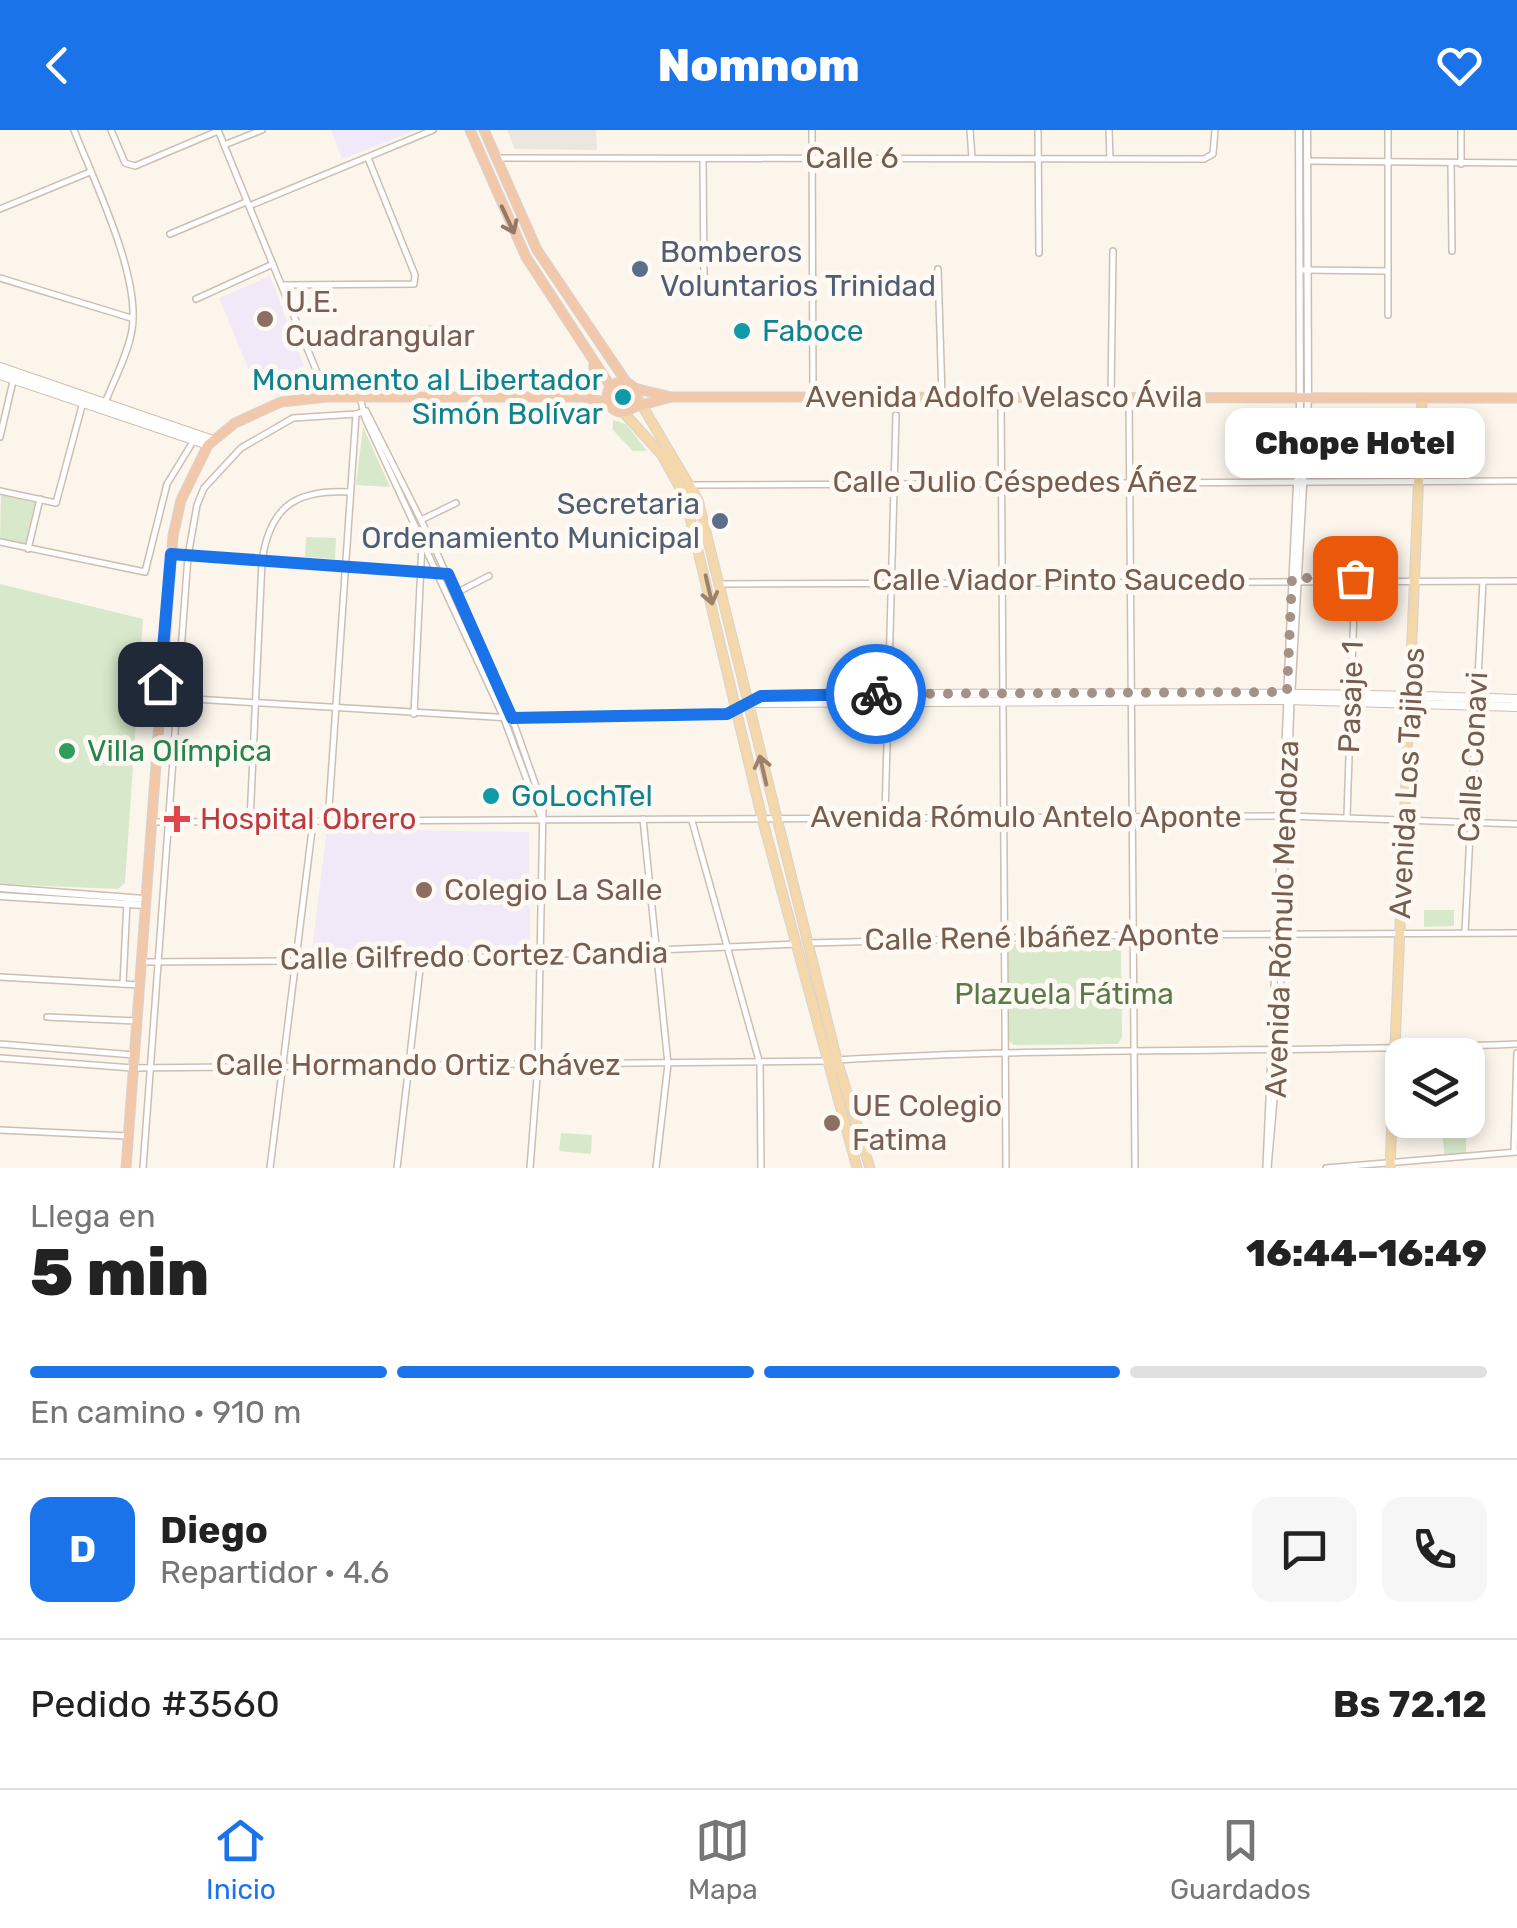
<!DOCTYPE html>
<html lang="es">
<meta charset="utf-8">
<style>
body{margin:0;font-family:Rubik,sans-serif;background:#f6f6f6;color:#222;height:100vh;display:flex;flex-direction:column;font-size:38px;white-space:nowrap}
*{box-sizing:border-box;margin:0}
p{font-size:32px;color:#767676}
.icon{flex:none;width:55px;height:55px;fill:none;stroke:currentColor;stroke-width:2;stroke-linecap:round;stroke-linejoin:round}
.map{position:relative;height:1038px;overflow:hidden}
.side{display:flex;flex-direction:column;background:#fff;flex:1}
.side>*{flex:none}
.tools{position:absolute;left:1385px;top:908px;display:grid;gap:20px}
.tools a{display:grid;place-items:center;width:100px;height:100px;border-radius:20px;background:#fff;box-shadow:0 5px 15px #0003;font-size:50px}
.pin{position:absolute;display:grid;place-items:center;width:85px;height:85px;color:#fff;margin:-42px;border-radius:20px;box-shadow:0 5px 15px #0006}
.courier{position:absolute;display:grid;place-items:center;width:100px;height:100px;margin:-50px;border:8px solid #1a73e8;border-radius:50%;background:#fff;color:#222;box-shadow:0 2px 12px #0007}
.bubble{position:absolute;height:70px;border-radius:20px;background:#fff;box-shadow:0 5px 15px #0003;font-size:32px;font-weight:800;line-height:70px;text-align:center}
.overview em{font-style:normal;font-weight:800}
.overview div{display:flex;flex-direction:column-reverse}
.overview{display:flex;align-items:center;justify-content:space-between;height:170px;padding:0 30px}
h1{font-size:65px;font-weight:800;line-height:75px}
.bar{display:grid;grid-template-columns:repeat(4,1fr);gap:15px 10px;align-content:center;height:120px;padding:0 30px}
.bar i{height:12px;border-radius:8px;background:#e0e0e0}
.bar .current{background:#1a73e8}
.bar p{grid-column:span 4}
.line{display:flex;align-items:center;gap:25px;padding:0 30px;border-top:2px solid #e0e0e0}
.line div{flex:1}
.round{display:grid;place-items:center;flex:none;width:105px;height:105px;border-radius:20px;background:#f6f6f6}
header{display:flex;justify-content:space-between;align-items:center;height:130px;padding:0 30px;background:#1a73e8;color:#fff;font-size:45px;font-weight:800}
.tabs{display:flex;justify-content:space-around;align-items:center;height:140px;border-top:2px solid #e0e0e0;background:#fff;font-size:28px;color:#767676}
.tabs a{display:grid;justify-items:center;gap:5px}
.tabs .current{color:#1a73e8}
.map>svg:first-child{display:block}
.industrial{fill:#ece6e1}
.education{fill:#f2e9f8}
.green{fill:#d8e9cb}
.lines{fill:none;stroke-linecap:round;stroke-linejoin:round}
.minor-casing{stroke:#cdbeb2;stroke-width:8}
.tertiary-casing{stroke:#cdbeb2;stroke-width:9}
.secondary-casing{stroke:#d0beb0;stroke-width:10}
.primary-casing{stroke:#d9d2ce;stroke-width:11}
.trunk-casing{stroke:#d9d2ce;stroke-width:11}
.minor{stroke:#fff;stroke-width:5}
.tertiary{stroke:#fff;stroke-width:6}
.secondary{stroke:#fff;stroke-width:8}
.primary{stroke:#f4d7ab;stroke-width:9}
.trunk{stroke:#f2c8aa;stroke-width:9}
.oneway{stroke:#957866}
.oneway2{stroke:#9c826b}
.done{stroke:#a59287;stroke-width:10;stroke-dasharray:0 18}
.route{stroke:#1a73e8;stroke-width:12}
.service-dot{fill:#5c6f8a;stroke:#fef9f3;stroke-width:4}
.education-dot{fill:#8d6e63;stroke:#fef9f3;stroke-width:4}
.culture-dot{fill:#0f9aa8;stroke:#fef9f3;stroke-width:4}
.leisure-dot{fill:#2e9e5b;stroke:#fef9f3;stroke-width:4}
.health-dot{fill:#e0444e;stroke:#fef9f3;stroke-width:4}
.labels{text-anchor:middle;stroke-width:10;stroke-linejoin:round;paint-order:stroke}
.street-label{font-size:30px;fill:#765d50;stroke:#fef9f3}
.service-label{font-size:30px;fill:#4e5e75;stroke:#fef9f3;text-anchor:start}
.education-label{font-size:30px;fill:#785e54;stroke:#fef9f3;text-anchor:start}
.culture-label{font-size:30px;fill:#0d838f;stroke:#fef9f3;text-anchor:start}
.leisure-label{font-size:30px;fill:#27864d;stroke:#fef9f3;text-anchor:start}
.health-label{font-size:30px;fill:#be3a42;stroke:#fef9f3;text-anchor:start}
.park-label{font-size:30px;fill:#597a49;stroke:#fef9f3}
</style>
<header><svg class="icon" aria-label="back" viewBox="0 0 24 24"><path d="M15 5l-7 7 7 7"/></svg>Nomnom<svg class="icon" aria-label="heart" viewBox="0 0 24 24"><path d="M12 20l-8-8c-3-5 5-10 8-4 3-6 11-1 8 4z"/></svg></header>
<div class="map">
<svg width="1517" height="1038" viewBox="0 0 1517 1038">
<rect width="100%" height="100%" fill="#fbf5ec"/>
<polygon class="industrial" points="507,0 596,0 597,20 515,19"/>
<g class="education">
<polygon points="331,0 414,0 414,1 342,29"/>
<polygon points="270,146 304,236 255,255 219,168"/>
<polygon points="327,699 529,702 530,818 312,820"/>
</g>
<g class="green">
<polygon points="418,195 447,195 448,213 418,213"/>
<polygon points="613,290 626,294 647,321 633,321 613,300"/>
<polygon points="363,297 390,357 356,355"/>
<polygon points="1,365 35,373 25,416 0,410"/>
<polygon points="306,407 336,408 335,429 305,427"/>
<polygon points="0,454 143,489 125,753 118,759 0,754"/>
<polygon points="1424,780 1454,780 1454,796 1424,797"/>
<polygon points="1114,812 1121,820 1122,907 1118,914 1014,915 1009,911 1007,818 1011,814"/>
<polygon points="1402,987 1466,990 1466,1026 1445,1028 1442,1003 1435,998 1401,1001 1397,989"/>
<polygon points="561,1003 592,1005 591,1024 559,1021"/>
</g>
<g class="lines">
<g class="minor-casing">
<g id="minor">
<path d="M74,0C94,51 141,146 132,200C128,224 114,250 105,273"/>
<polyline points="111,0 125,33 135,36 218,1"/>
<polyline points="218,0 327,267"/>
<polyline points="812,0 813,266"/>
<polyline points="970,0 972,28"/>
<polyline points="1038,0 1039,123"/>
<polyline points="1109,0 1110,29"/>
<polyline points="1388,0 1388,185"/>
<polyline points="224,15 262,0"/>
<polyline points="497,28 1204,29 1213,24 1215,0"/>
<polyline points="703,30 704,152"/>
<polyline points="1307,31 1517,33"/>
<polyline points="1451,34 1452,121"/>
<polyline points="1461,34 1461,0"/>
<polyline points="249,76 433,0"/>
<polyline points="0,79 90,42"/>
<polyline points="170,104 246,72"/>
<polyline points="938,139 942,266"/>
<polyline points="1304,140 1386,141"/>
<polyline points="0,148 131,188"/>
<polyline points="283,155 414,154 415,145 368,28"/>
<polyline points="196,169 273,134"/>
<polyline points="360,267 365,288 503,586 541,688"/>
<polyline points="1111,267 1113,121"/>
<polyline points="1129,267 1135,1038"/>
<polyline points="1001,268 1006,1038"/>
<polyline points="366,281 430,408 512,588 543,676 538,934 530,1038"/>
<polyline points="0,307 14,247"/>
<polyline points="693,355 1517,351"/>
<polyline points="0,361 56,373 83,272"/>
<polyline points="421,390 456,373"/>
<polyline points="0,412 145,442 167,354 194,310"/>
<polyline points="28,419 40,369"/>
<polyline points="171,424 447,444"/>
<polyline points="720,454 1517,451"/>
<polyline points="456,463 489,446"/>
<polyline points="177,568 512,588 727,584 748,573"/>
<polyline points="414,584 422,412"/>
<polyline points="885,686 896,285"/>
<polyline points="1347,686 1355,449"/>
<polyline points="643,689 668,934 656,1038"/>
<path d="M250,691L262,431C270,376 296,359 350,362"/>
<polyline points="692,691 760,934 761,1038"/>
<polyline points="153,692 1287,686 1517,694"/>
<polyline points="328,692 356,284 366,281"/>
<polyline points="1465,802 1483,451"/>
<polyline points="808,813 1134,805 1517,803"/>
<polyline points="143,832 421,830 797,814"/>
<polyline points="0,847 139,855"/>
<polyline points="123,854 127,772"/>
<polyline points="47,887 136,891"/>
<polyline points="0,914 134,925"/>
<polyline points="0,928 133,938 826,931"/>
<path d="M837,930C1064,916 1290,924 1517,914"/>
<polyline points="0,1000 127,1006"/>
<polyline points="1514,1022 1517,923"/>
<polyline points="1266,1037 1287,570"/>
<polyline points="143,1038 188,426 197,375 204,358 241,318 293,288 356,284"/>
<polyline points="270,1038 313,692"/>
<polyline points="397,1038 421,830"/>
<polyline points="1268,1038 1278,923 1291,570"/>
<polyline points="1326,1038 1517,1022"/>
</g>
</g>
<g class="tertiary-casing">
<g id="tertiary">
<polyline points="1287,568 1300,292 1299,0"/>
<polyline points="1291,569 1308,268 1307,0"/>
<polyline points="0,758 144,769"/>
<polyline points="0,766 144,775"/>
</g>
</g>
<g class="secondary-casing">
<g id="secondary">
<polyline points="0,237 213,310"/>
<polyline points="0,245 208,315"/>
<path d="M748,573L766,565C1016,564 1266,560 1517,569"/>
<polyline points="748,573 1287,570 1517,577"/>
</g>
</g>
<g class="primary-casing">
<g id="primary">
<polyline points="637,267 698,370 837,930 870,1038"/>
<polyline points="623,282 662,325 685,367 762,688 857,1038"/>
<polyline points="1390,1038 1422,268"/>
</g>
</g>
<g class="trunk-casing">
<g id="trunk">
<polyline points="470,0 526,127 611,257"/>
<polyline points="484,0 537,120 627,253"/>
<circle cx="622" cy="267" r="15"/>
<polyline points="634,258 671,267 1517,268"/>
<polyline points="583,267 593,256 594,235"/>
<polyline points="631,278 671,267"/>
<polyline points="126,1038 173,406 181,370 208,315 235,293 281,272 327,267 583,267 609,273"/>
</g>
</g>
<use href="#minor" class="minor"/>
<use href="#tertiary" class="tertiary"/>
<use href="#secondary" class="secondary"/>
<use href="#primary" class="primary"/>
<use href="#trunk" class="trunk"/>
</g>
<defs><path id="oneway-shaft" d="M-6 0H5M1.5-3L5.5 0L1.5 3" fill="none" stroke-width="1.6" stroke-linecap="round" stroke-linejoin="round" transform="scale(2.5)"/></defs>
<use class="oneway" href="#oneway-shaft" transform="translate(508 90) rotate(65)"/>
<g class="oneway2">
<use href="#oneway-shaft" transform="translate(709 460) rotate(77)"/>
<use href="#oneway-shaft" transform="translate(763 640) rotate(-103)"/>
</g>
<g class="lines">
<polyline class="done" points="876,564 1287,562 1292,448 1355,448"/>
<polyline class="route" points="160,554 171,424 448,444 512,588 727,584 761,566 876,564"/>
</g>
<g class="service-dot">
<circle cx="640" cy="139" r="10"/>
<circle cx="720" cy="391" r="10"/>
</g>
<g class="education-dot">
<circle cx="265" cy="189" r="10"/>
<circle cx="424" cy="760" r="10"/>
<circle cx="832" cy="993" r="10"/>
</g>
<g class="culture-dot">
<circle cx="742" cy="201" r="10"/>
<circle cx="623" cy="267" r="10"/>
<circle cx="491" cy="666" r="10"/>
</g>
<circle class="leisure-dot" cx="67" cy="621" r="10"/>
<path class="health-dot" d="M172 674h10v10h10v10h-10v10h-10v-10h-10v-10h10z"/>
<g class="labels">
<g class="street-label">
<text x="852" y="38">Calle 6</text>
<text x="1004" y="277">Avenida Adolfo Velasco Ávila</text>
<text x="1015" y="362">Calle Julio Céspedes Áñez</text>
<text x="1059" y="460">Calle Viador Pinto Saucedo</text>
<text transform="translate(1351 567) rotate(-88)" y="10">Pasaje 1</text>
<text transform="translate(1473 627) rotate(-87)" y="10">Calle Conavi</text>
<text transform="translate(1407 653) rotate(-87)" y="10">Avenida Los Tajibos</text>
<text x="1026" y="697">Avenida Rómulo Antelo Aponte</text>
<text transform="translate(1282 789) rotate(-88)" y="10">Avenida Rómulo Mendoza</text>
<text transform="translate(1042 807) rotate(-1)" y="10">Calle René Ibáñez Aponte</text>
<text transform="translate(474 826) rotate(-1)" y="10">Calle Gilfredo Cortez Candia</text>
<text x="418" y="945">Calle Hormando Ortiz Chávez</text>
</g>
<g class="service-label">
<text x="660" y="132">Bomberos<tspan x="660" dy="34">Voluntarios Trinidad</tspan></text>
<text x="700" y="384" text-anchor="end">Secretaria<tspan x="700" dy="34">Ordenamiento Municipal</tspan></text>
</g>
<g class="education-label">
<text x="285" y="182">U.E.<tspan x="285" dy="34">Cuadrangular</tspan></text>
<text x="444" y="770">Colegio La Salle</text>
<text x="852" y="986">UE Colegio<tspan x="852" dy="34">Fatima</tspan></text>
</g>
<g class="culture-label">
<text x="762" y="211">Faboce</text>
<text x="603" y="260" text-anchor="end">Monumento al Libertador<tspan x="603" dy="34">Simón Bolívar</tspan></text>
<text x="511" y="676">GoLochTel</text>
</g>
<g class="leisure-label">
<text x="87" y="631">Villa Olímpica</text>
</g>
<g class="health-label">
<text x="200" y="699">Hospital Obrero</text>
</g>
<g class="park-label">
<text x="1064" y="874">Plazuela Fátima</text>
</g>
</g>
</svg>
<div class="tools">
<a><svg class="icon" aria-label="layers" viewBox="0 0 24 24"><path d="M12 4l9 5-9 5-9-5zM3 14l9 5 9-5"/></svg></a>
</div>
<div class="pin" style="left:1355px;top:448px;background:#ea580c"><svg class="icon" aria-label="bag" viewBox="0 0 24 24"><path d="M5 8h14l-1 12H6zM9 8a3 3 0 0 1 6 0"/></svg></div>
<div class="pin" style="left:160px;top:554px;background:#1f2937"><svg class="icon" aria-label="home" viewBox="0 0 24 24"><path d="M3 11l9-7 9 7M6 9v11h12V9"/></svg></div>
<div class="courier" style="left:876px;top:564px"><svg class="icon" aria-label="bike" viewBox="0 0 24 24"><circle cx="6" cy="16" r="4"/><circle cx="18" cy="16" r="4"/><path d="M6 16l4-8h5l3 8M10 8l3 8H6M13 5h3"/></svg></div>
<div class="bubble" style="left:1225px;top:278px;width:260px">Chope Hotel</div>
</div>
<section class="side">
<div class="overview"><div><h1>5 min</h1><p>Llega en</p></div><em>16:44–16:49</em></div>
<div class="bar"><i class="current"></i><i class="current"></i><i class="current"></i><i></i><p>En camino · 910 m</p></div>
<div class="line" style="height:180px"><b class="round" style="background:#1a73e8;color:#fff">D</b><div><b>Diego</b><p>Repartidor · 4.6</p></div><a class="round"><svg class="icon" aria-label="chat" viewBox="0 0 24 24"><path d="M4 5h16v11H9l-5 4z"/></svg></a><a class="round"><svg class="icon" aria-label="phone" viewBox="0 0 24 24"><path d="M5 4h4l2 5-3 2q2 4 5 5l2-3 5 2v4C11 20 4 13 5 4z"/></svg></a></div>
<div class="line" style="height:130px"><div>Pedido #3560</div><b>Bs 72.12</b></div>
</section>
<nav class="tabs">
<a class="current"><svg class="icon" aria-label="home" viewBox="0 0 24 24"><path d="M3 11l9-7 9 7M6 9v11h12V9"/></svg>Inicio</a>
<a><svg class="icon" aria-label="map" viewBox="0 0 24 24"><path d="M3 6l6-2 6 2 6-2v14l-6 2-6-2-6 2zM9 4v14M15 6v14"/></svg>Mapa</a>
<a><svg class="icon" aria-label="saved" viewBox="0 0 24 24"><path d="M7 4h10v16l-5-4-5 4z"/></svg>Guardados</a>
</nav>
